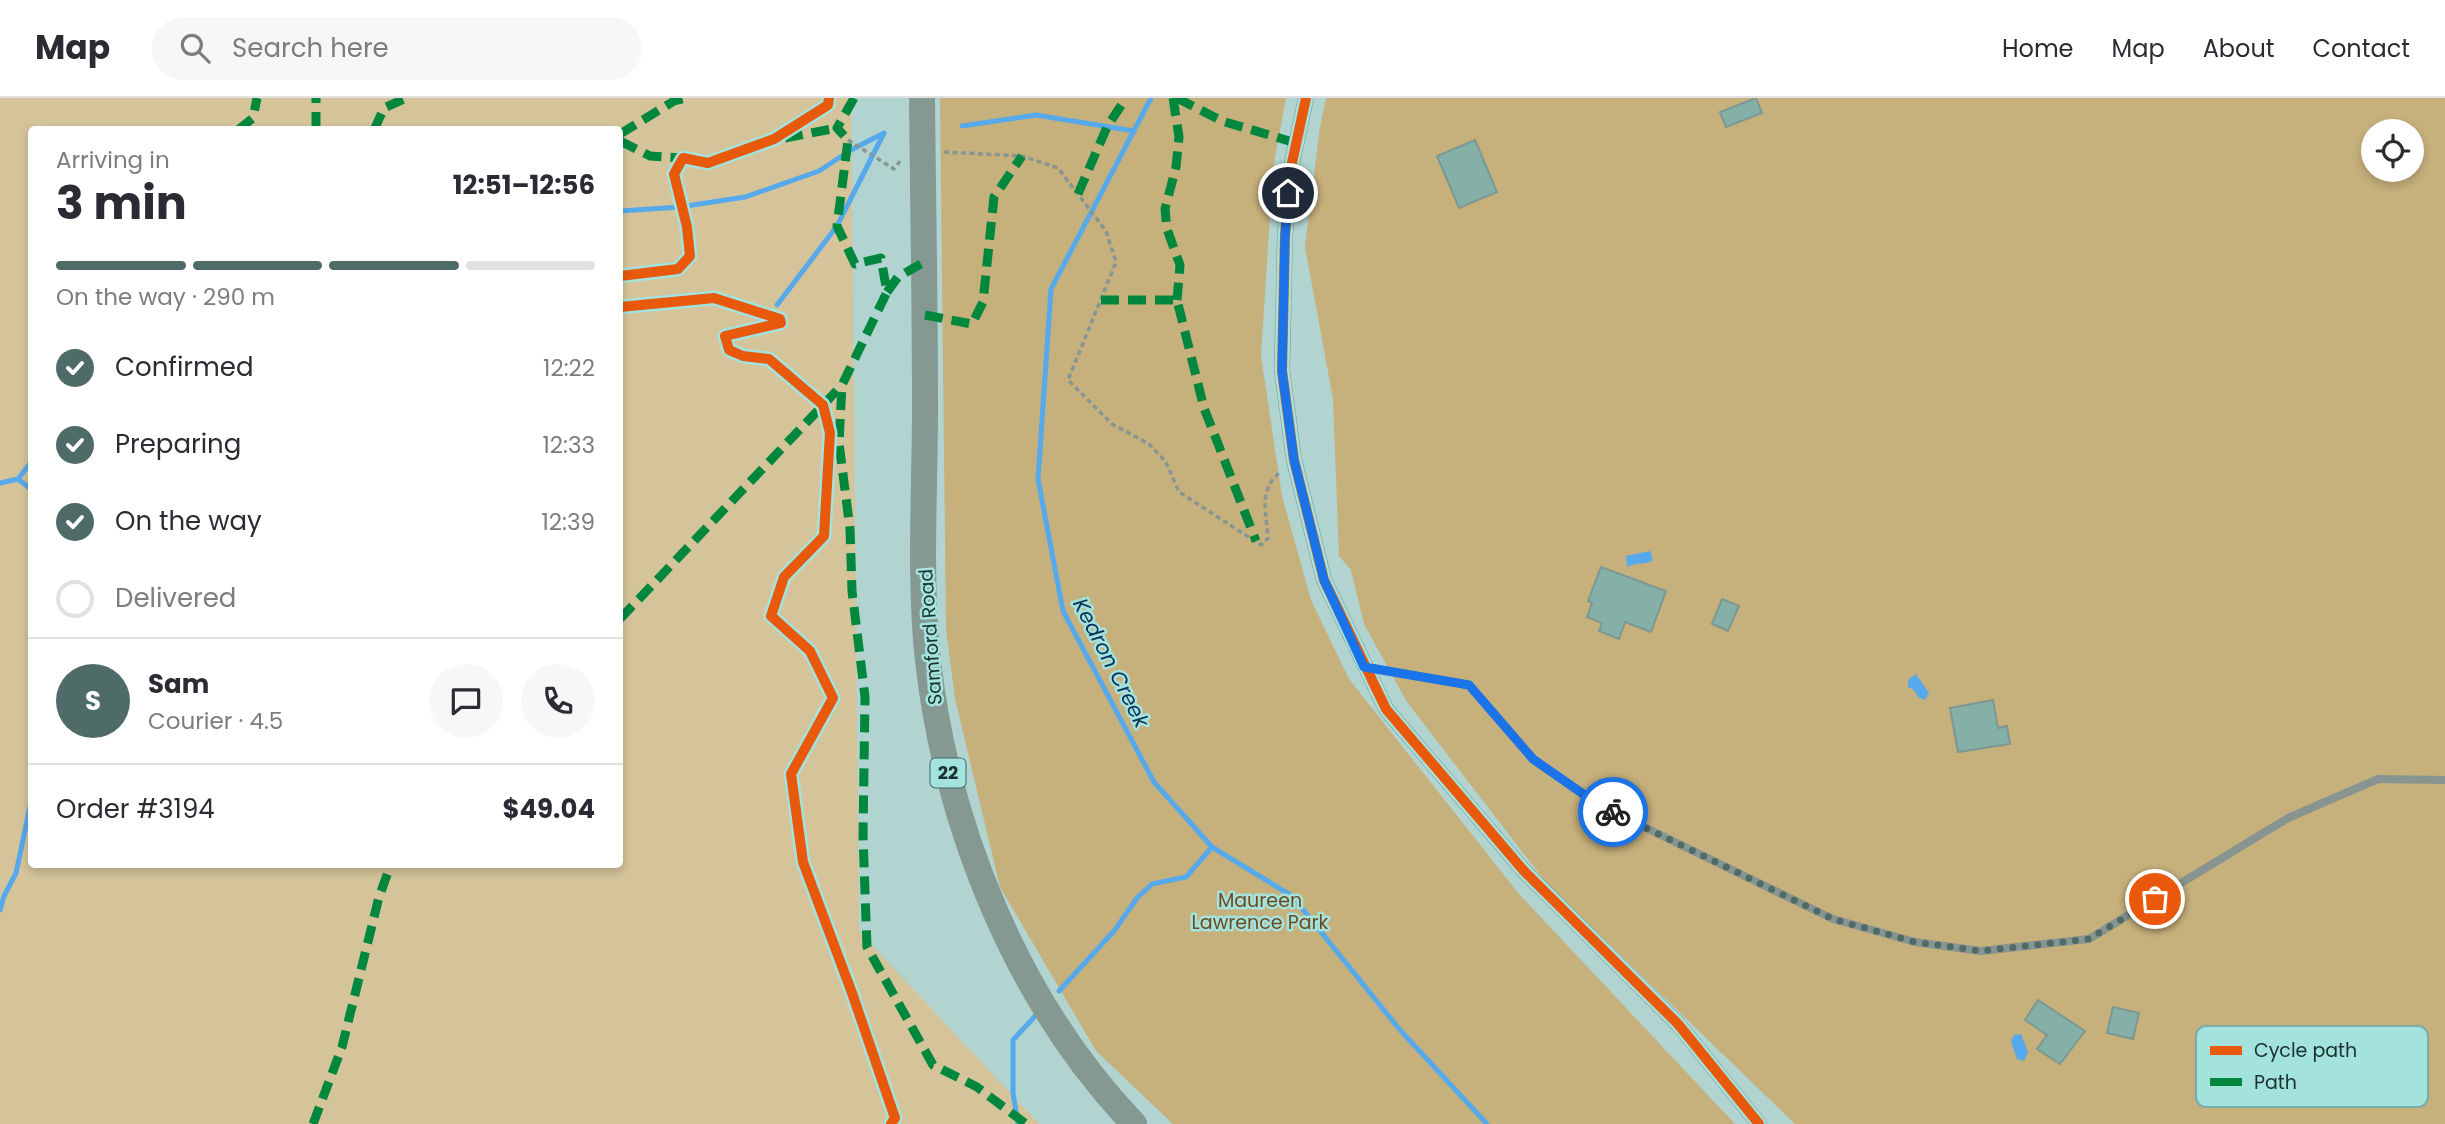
<!DOCTYPE html>
<meta charset="utf-8">
<style>
body{margin:0;font-family:Poppins,sans-serif;background:#f7f7f7;color:#2b2b33;height:100vh;display:flex;flex-direction:column;font-size:26px;white-space:nowrap}
*{box-sizing:border-box;margin:0}
p{font-size:23px;color:#7c7c81}
.icon{flex:none;width:38px;height:38px;fill:none;stroke:currentColor;stroke-width:2;stroke-linecap:round;stroke-linejoin:round}
.map{position:relative;flex:1;overflow:hidden}
.details{position:absolute;left:28px;top:28px;width:595px;height:742px;display:flex;flex-direction:column;background:#fff;border-radius:7px;box-shadow:0 4px 10px #0003}
.details>*{flex:none}
.tools{position:absolute;left:2361px;top:21px;display:grid;gap:14px}
.tools a{display:grid;place-items:center;width:63px;height:63px;border-radius:50%;background:#fff;box-shadow:0 4px 10px #0003;font-size:35px}
.pin{position:absolute;display:grid;place-items:center;width:60px;height:60px;color:#fff;margin:-30px;border:4px solid #fff;border-radius:50%;box-shadow:0 2px 7px #0007}
.courier{position:absolute;display:grid;place-items:center;width:70px;height:70px;margin:-35px;border:5px solid #1a73e8;border-radius:50%;background:#fff;color:#222;box-shadow:0 2px 9px #0007}
.overview em{font-style:normal;font-weight:700}
.overview div{display:flex;flex-direction:column-reverse}
.overview{display:flex;align-items:center;justify-content:space-between;height:119px;padding:0 28px}
h1{font-size:46px;font-weight:700;line-height:52px}
.bar{display:grid;grid-template-columns:repeat(4,1fr);gap:10px 7px;align-content:center;height:84px;padding:0 28px}
.bar i{height:9px;border-radius:5px;background:#e1e1e2}
.bar .on{background:#4e6b68}
.bar p{grid-column:span 4}
.line{display:flex;align-items:center;gap:18px;padding:0 28px;border-top:2px solid #e1e1e2}
.line div{flex:1}
.round{display:grid;place-items:center;flex:none;width:74px;height:74px;border-radius:37px;background:#f7f7f7}
ol{padding:0 28px;list-style:none}
li{display:flex;align-items:center;gap:21px;height:77px}
li p{margin-inline-start:auto}
li .icon{padding:7px;border-radius:50%;background:#4e6b68;color:#fff;stroke-width:4}
li:last-child{color:#7c7c81}
li i{width:38px;height:38px;border:4px solid #e1e1e2;border-radius:50%}
header{display:flex;align-items:center;gap:42px;box-sizing:border-box;height:98px;padding:0 35px;background:#fff;border-bottom:2px solid #e1e1e2}
header strong{font-size:33px}
nav{display:flex;gap:38px;margin-inline-start:auto;font-size:24px}
.search{width:490px;height:63px;background:#f7f7f7;display:flex;align-items:center;gap:18px;box-sizing:border-box;padding:0 24px;border-radius:38px;color:#7c7c81;font-size:26px}
.map>svg:first-child{display:block}
.green{fill:#d5c49a;fill-rule:evenodd}
.forest{fill:#c6b07c;fill-rule:evenodd}
.water{fill:#56a9ea}
.lines{fill:none;stroke-linecap:round;stroke-linejoin:round}
.stream{stroke:#56a9ea;stroke-width:5}
.building{fill:#84b0a7;stroke:#7d9792;stroke-width:2}
.path{stroke:#869792;stroke-width:3.5;stroke-dasharray:5 3.5;stroke-linecap:butt}
.service{stroke:#889490;stroke-width:8}
.minor{stroke:#889490;stroke-width:16}
.primary{stroke:#859891;stroke-width:26}
.quiet{stroke:#00873e;stroke-width:9;stroke-dasharray:18 9;stroke-linecap:butt}
.cycleway-casing{stroke:#a3e2dd;stroke-width:15}
.cycleway{stroke:#e8590c;stroke-width:10}
.done{stroke:#4e6b68;stroke-width:7;stroke-dasharray:0 12.6}
.route{stroke:#1a73e8;stroke-width:9}
.labels{text-anchor:middle;stroke-width:5;stroke-linejoin:round;paint-order:stroke}
.shield{fill:#a3e2dd;stroke:#426764;stroke-width:2}
.shield-label{font-size:18px;font-weight:bold;fill:#193230}
.street-label{font-size:19px;fill:#193230;stroke:#a3e2dd}
.park-label{font-size:19px;fill:#6e4b1c;stroke:#a3e2dd}
.water-label{font-size:21px;font-style:italic;fill:#0b3358;stroke:#a3e2dd}
.key{fill:#a3e2dd;stroke:#7aada9;stroke-width:2}
.key-label{font-size:19px;fill:#193230}
</style>
<header>
<strong>Map</strong>
<div class="search"><svg class="icon" aria-label="search" viewBox="0 0 24 24"><circle cx="10" cy="10" r="6"/><path d="M15 15l6 6"/></svg>Search here</div>
<nav><a>Home</a><a>Map</a><a>About</a><a>Contact</a></nav>
</header>
<div class="map">
<svg width="2445" height="1026" viewBox="0 0 2445 1026">
<rect width="100%" height="100%" fill="#b1d4d1"/>
<path class="green" d="M0,0H851L859,833L1039,1026H0ZM32,32H620V766H32Z"/>
<g class="forest">
<polygon points="940,0 1286,0 1273,70 1261,258 1282,398 1311,502 1349,581 1519,796 1735,1026 1173,1026 1096,953 1000,789 955,601 946,531"/>
<path d="M1326,0H2445V1026H1795L1547,786L1407,604L1364,526L1351,472L1339,458L1333,301L1305,149L1320,29ZM2373,33H2412V72H2373Z"/>
</g>
<g class="water">
<path d="M1650,453L1652,457V463C1644,467 1636,464 1627,469L1626,458Z"/>
<polygon points="1916,576 1929,595 1925,602 1918,599 1914,592 1908,589 1908,582"/>
<polygon points="2021,936 2028,954 2024,963 2017,961 2011,944 2014,937"/>
</g>
<g class="lines">
<g class="stream">
<polyline points="1151,0 1051,191 1038,381 1063,513 1154,684 1212,749 1292,798 1400,932 1487,1026"/>
<polyline points="962,28 1036,17 1134,33"/>
<polyline points="620,113 680,109 745,99 819,73 851,52 884,35"/>
<polyline points="777,207 837,128 884,35"/>
<polyline points="18,381 32,392"/>
<polyline points="0,385 18,381 32,363"/>
<polyline points="0,812 4,798 16,775 32,699"/>
<polyline points="1059,893 1114,833 1137,800 1152,786 1186,779 1212,749"/>
<polyline points="1018,1026 1013,995 1013,942 1036,917"/>
</g>
</g>
<g class="building">
<polygon points="1756,0 1762,15 1726,29 1720,14"/>
<polygon points="1475,42 1497,94 1459,110 1437,58"/>
<polygon points="1601,469 1666,493 1651,534 1625,524 1619,541 1599,533 1602,525 1587,519 1592,505 1588,503"/>
<polygon points="1722,501 1739,508 1728,533 1712,526"/>
<polygon points="1993,602 1998,630 2007,628 2010,646 1958,654 1950,610"/>
<polygon points="2038,902 2085,933 2060,966 2037,951 2047,937 2025,922"/>
<polygon points="2113,909 2139,915 2133,941 2107,935"/>
</g>
<g class="lines">
<g class="path">
<polyline points="848,42 894,71 900,63"/>
<path d="M944,54L1022,58L1058,70L1106,133L1116,164L1068,282L1112,326L1149,346L1166,364L1179,394L1261,447L1268,440C1266,412 1258,393 1281,373"/>
</g>
<polyline class="service" points="1367,569 1469,587 1533,661 1599,707 1833,821 1915,844 1981,853 2089,841 2288,720 2378,681 2445,682"/>
<polyline class="minor" points="1306,0 1290,74 1285,138 1282,273 1294,362 1324,482 1386,611 1524,773 1678,926 1759,1026"/>
<path class="primary" d="M922,0C923,103 925,206 925,309C925,393 919,480 928,563C947,729 1017,904 1134,1026"/>
<g class="quiet">
<polyline points="854,0 837,30 848,42 837,128 855,166 881,160 887,194 842,287 839,345 850,431 852,493 865,599 863,738 867,849 933,967 977,989 1026,1026"/>
<polyline points="1173,0 1179,39 1176,69 1165,111 1167,131 1180,167 1177,202"/>
<polyline points="1177,0 1222,23 1296,45"/>
<polyline points="238,32 253,20 257,0"/>
<polyline points="316,32 316,0"/>
<polyline points="374,32 384,10 406,0"/>
<polyline points="620,36 674,3 686,0"/>
<polyline points="785,40 837,30"/>
<polyline points="620,43 650,58 683,60"/>
<polyline points="1078,96 1107,29 1126,0"/>
<polyline points="887,194 898,179 924,164"/>
<polyline points="1101,202 1177,202 1204,310 1256,443"/>
<polyline points="925,217 972,226 983,204 994,99 1022,58"/>
<polyline points="620,521 842,287"/>
<polyline points="313,1026 342,949 379,799 391,766"/>
</g>
<g class="cycleway-casing">
<g id="cycleway">
<polyline points="1306,0 1290,74 1285,138 1282,273 1294,362 1324,482 1386,611 1524,773 1678,926 1759,1026"/>
<polyline points="620,178 678,171 690,158 687,129 674,76 683,60 708,65 774,41 828,7 829,0"/>
<polyline points="620,209 714,200 780,221 781,225 725,238 729,252 743,258 769,261 823,307 830,335 824,438 784,479 771,518 810,553 833,600 791,676 803,764 852,895 895,1020 891,1026"/>
</g>
</g>
<use href="#cycleway" class="cycleway"/>
</g>
<g class="lines">
<polyline class="done" points="1613,714 1833,821 1915,844 1981,853 2089,841 2155,801"/>
<polyline class="route" points="1288,95 1285,138 1282,273 1294,362 1324,482 1364,569 1469,587 1533,661 1599,707 1613,714"/>
</g>
<g class="labels">
<rect class="shield" x="930.5" y="660.5" width="35" height="29" rx="5"/>
<g class="shield-label">
<text x="948" y="681">22</text>
</g>
<g class="street-label">
<text transform="translate(930 539) rotate(-94)" y="7">Samford Road</text>
</g>
<g class="park-label">
<text x="1260" y="809">Maureen<tspan x="1260" dy="22">Lawrence Park</tspan></text>
</g>
<g class="water-label">
<text transform="translate(1111 565) rotate(63)" y="7">Kedron Creek</text>
</g>
</g>
<rect x="2196" y="928" width="232" height="81" rx="10" class="key"/>
<rect x="2210" y="948" width="32" height="9" fill="#e8590c"/>
<rect x="2210" y="980" width="32" height="8" fill="#00873e"/>
<g class="key-label">
<text x="2254" y="959">Cycle path</text>
<text x="2254" y="991">Path</text>
</g>
</svg>
<div class="tools">
<a><svg class="icon" aria-label="locate" viewBox="0 0 24 24"><circle cx="12" cy="12" r="6"/><path d="M12 2v4M12 18v4M2 12h4M18 12h4"/></svg></a>
</div>
<div class="pin" style="left:2155px;top:801px;background:#ea580c"><svg class="icon" aria-label="bag" viewBox="0 0 24 24"><path d="M5 8h14l-1 12H6zM9 8a3 3 0 0 1 6 0"/></svg></div>
<div class="pin" style="left:1288px;top:95px;background:#1f2937"><svg class="icon" aria-label="home" viewBox="0 0 24 24"><path d="M3 11l9-7 9 7M6 9v11h12V9"/></svg></div>
<div class="courier" style="left:1613px;top:714px"><svg class="icon" aria-label="bike" viewBox="0 0 24 24"><circle cx="6" cy="16" r="4"/><circle cx="18" cy="16" r="4"/><path d="M6 16l4-8h5l3 8M10 8l3 8H6M13 5h3"/></svg></div>
<section class="details">
<div class="overview"><div><h1>3 min</h1><p>Arriving in</p></div><em>12:51–12:56</em></div>
<div class="bar"><i class="on"></i><i class="on"></i><i class="on"></i><i></i><p>On the way · 290 m</p></div>
<ol>
<li><svg class="icon" aria-label="check" viewBox="0 0 24 24"><path d="M5 12l5 5 9-10"/></svg>Confirmed<p>12:22</p></li>
<li><svg class="icon" aria-label="check" viewBox="0 0 24 24"><path d="M5 12l5 5 9-10"/></svg>Preparing<p>12:33</p></li>
<li><svg class="icon" aria-label="check" viewBox="0 0 24 24"><path d="M5 12l5 5 9-10"/></svg>On the way<p>12:39</p></li>
<li><i></i>Delivered</li>
</ol>
<div class="line" style="height:126px"><b class="round" style="background:#4e6b68;color:#fff">S</b><div><b>Sam</b><p>Courier · 4.5</p></div><a class="round"><svg class="icon" aria-label="chat" viewBox="0 0 24 24"><path d="M4 5h16v11H9l-5 4z"/></svg></a><a class="round"><svg class="icon" aria-label="phone" viewBox="0 0 24 24"><path d="M5 4h4l2 5-3 2q2 4 5 5l2-3 5 2v4C11 20 4 13 5 4z"/></svg></a></div>
<div class="line" style="height:91px"><div>Order #3194</div><b>$49.04</b></div>
</section>
</div>
